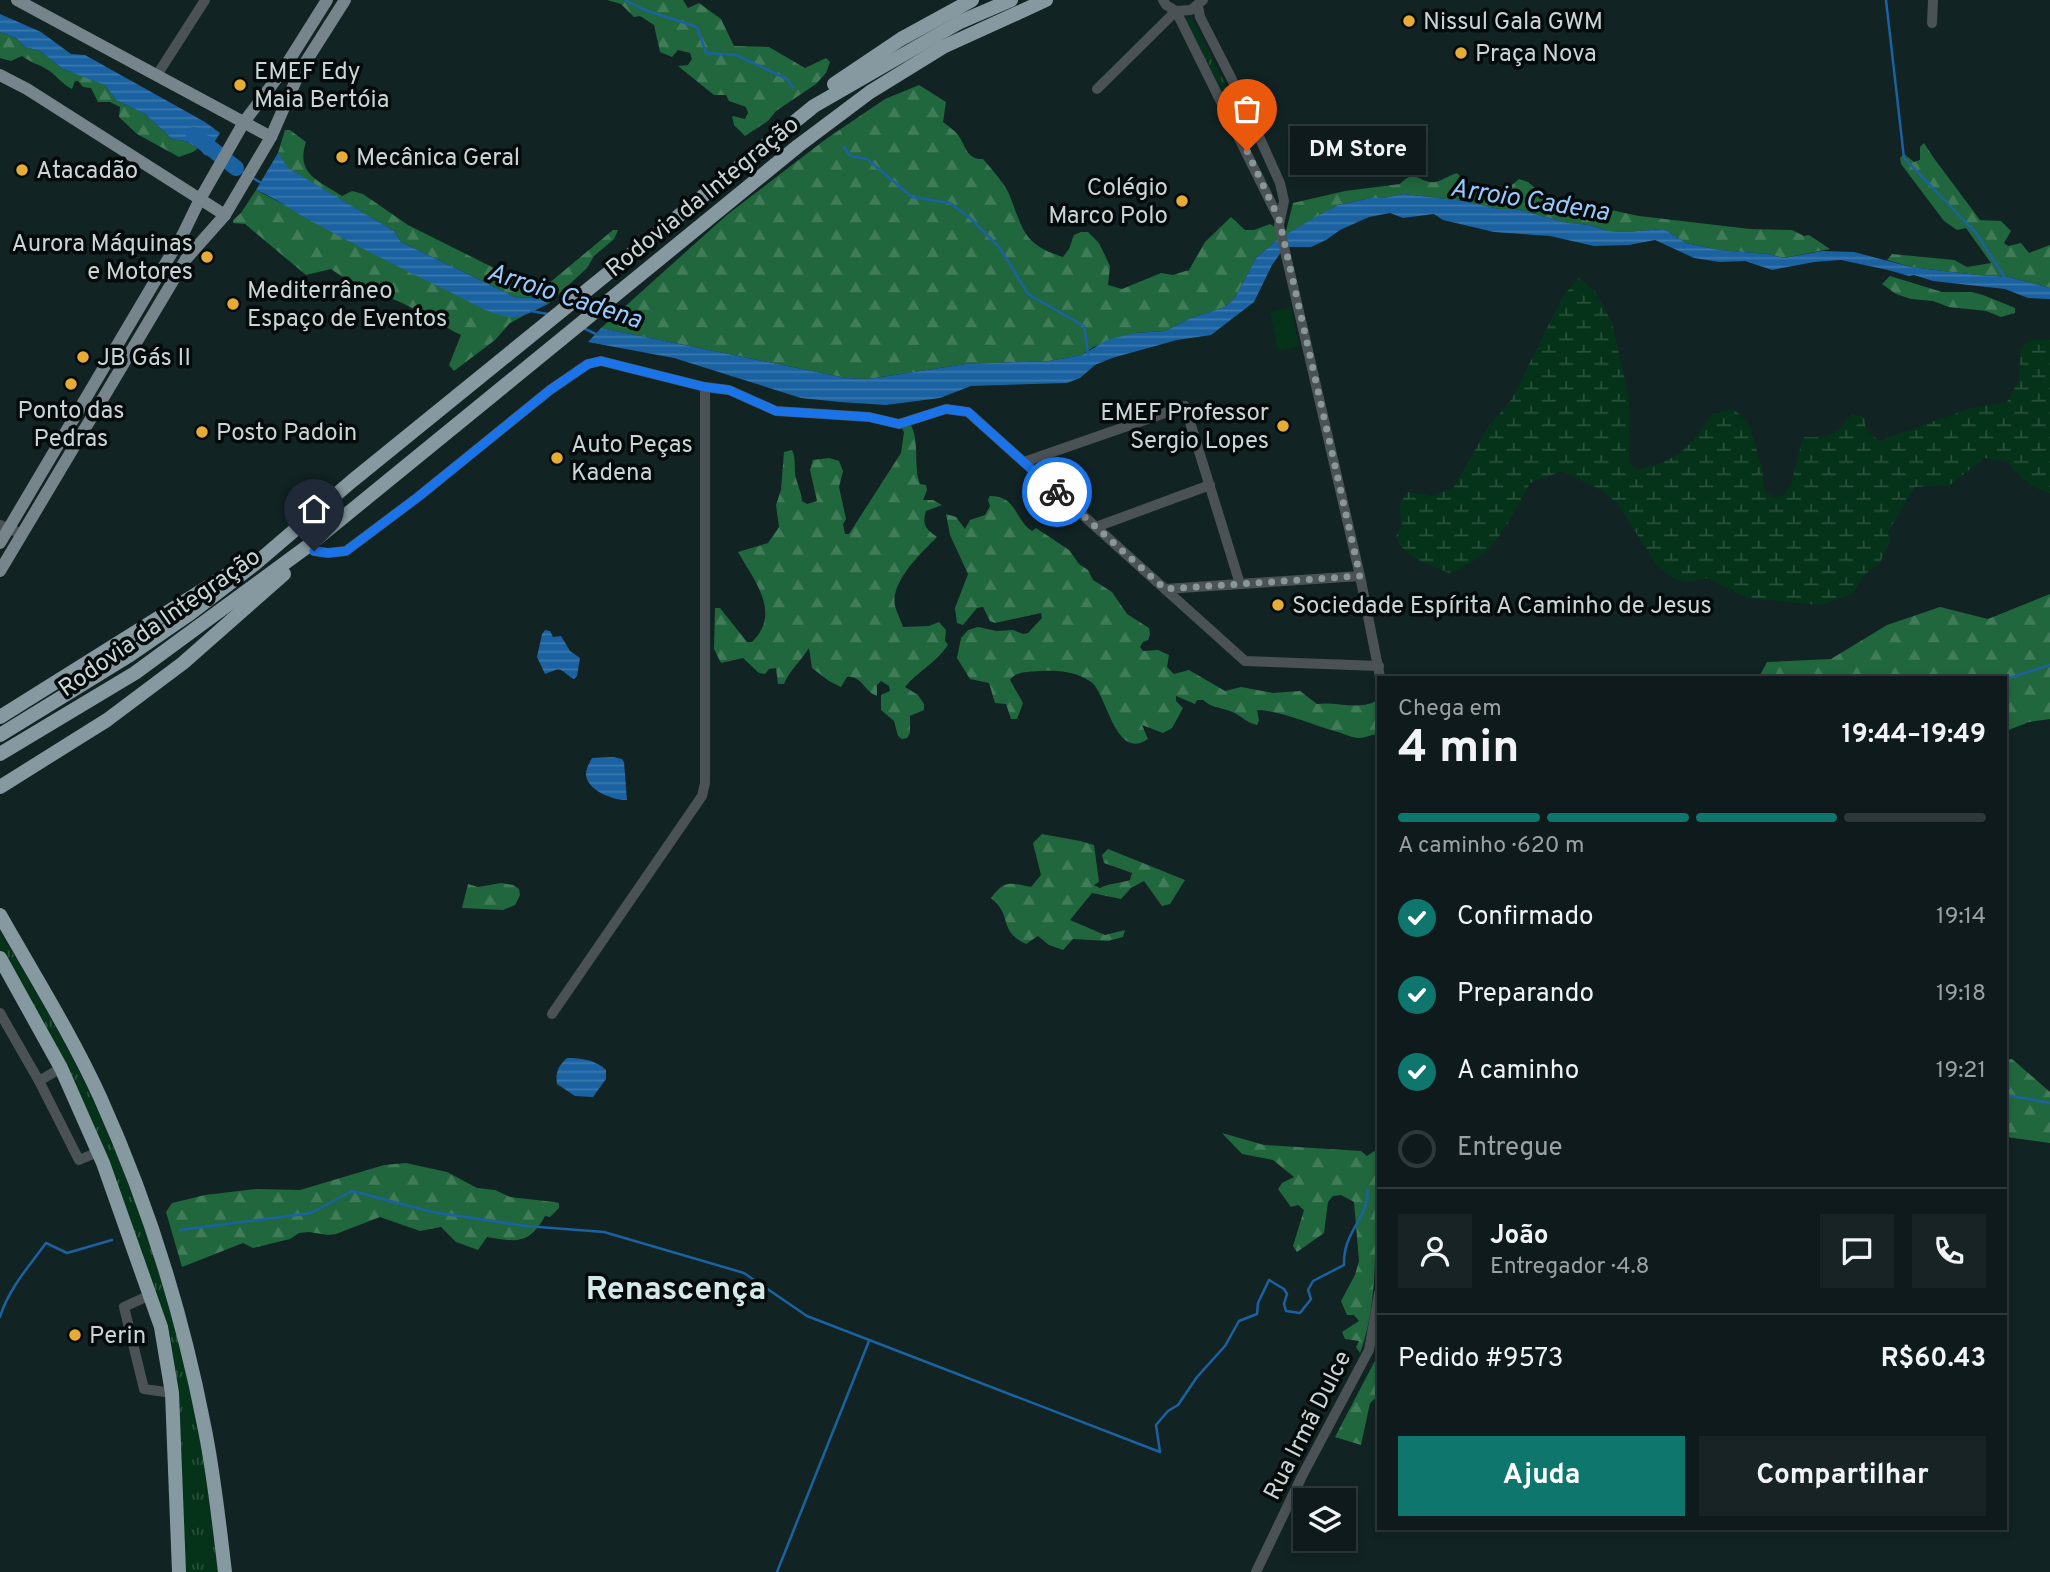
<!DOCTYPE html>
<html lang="pt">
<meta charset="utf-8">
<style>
body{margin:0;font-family:Overpass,sans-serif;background:#172324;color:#f1f3f6;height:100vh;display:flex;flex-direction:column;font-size:26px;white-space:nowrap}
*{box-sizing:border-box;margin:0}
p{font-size:23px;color:#9ba1a3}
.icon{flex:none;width:38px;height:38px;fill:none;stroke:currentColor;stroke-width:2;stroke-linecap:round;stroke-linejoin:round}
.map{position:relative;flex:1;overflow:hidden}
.details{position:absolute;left:1377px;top:676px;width:630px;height:854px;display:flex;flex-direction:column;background:#0e1a1b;border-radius:0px;box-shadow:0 4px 10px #0003,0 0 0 2px #2e383a}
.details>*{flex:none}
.controls{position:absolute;left:1293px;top:1488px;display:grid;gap:14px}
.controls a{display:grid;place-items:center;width:63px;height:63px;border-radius:0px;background:#0e1a1b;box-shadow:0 4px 10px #0003,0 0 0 2px #2e383a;font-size:35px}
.pin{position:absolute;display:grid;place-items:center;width:60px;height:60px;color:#fff;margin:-72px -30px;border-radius:50% 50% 50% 0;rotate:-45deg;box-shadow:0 0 7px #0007}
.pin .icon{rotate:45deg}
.courier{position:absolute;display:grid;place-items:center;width:70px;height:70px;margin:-35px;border:5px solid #1a73e8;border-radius:50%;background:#fff;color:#222;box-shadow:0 2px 9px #0007}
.bubble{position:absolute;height:49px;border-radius:0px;background:#0e1a1b;box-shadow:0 4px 10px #0003,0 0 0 2px #2e383a;font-size:23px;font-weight:700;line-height:49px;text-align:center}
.head em{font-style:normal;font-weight:700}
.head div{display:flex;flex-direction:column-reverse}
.head{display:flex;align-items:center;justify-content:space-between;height:119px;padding:0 21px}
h1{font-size:46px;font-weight:700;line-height:52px}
.bar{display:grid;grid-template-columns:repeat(4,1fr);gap:10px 7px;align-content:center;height:84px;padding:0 21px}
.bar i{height:9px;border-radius:5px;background:#2e383a}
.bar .selected{background:#0f766e}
.bar p{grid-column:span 4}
.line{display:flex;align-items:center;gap:18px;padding:0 21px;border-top:2px solid #2e383a}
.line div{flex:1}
.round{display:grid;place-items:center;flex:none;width:74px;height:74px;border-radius:0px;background:#172324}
ol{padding:0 21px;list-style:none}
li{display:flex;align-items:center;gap:21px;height:77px}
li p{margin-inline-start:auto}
li .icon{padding:7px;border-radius:50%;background:#0f766e;color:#fff;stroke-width:4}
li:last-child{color:#9ba1a3}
li i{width:38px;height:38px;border:4px solid #2e383a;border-radius:50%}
.action{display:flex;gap:14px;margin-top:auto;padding:14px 21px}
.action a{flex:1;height:80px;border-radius:0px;background:#0f766e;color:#fff;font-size:28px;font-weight:700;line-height:80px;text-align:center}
.action a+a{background:#172324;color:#f1f3f6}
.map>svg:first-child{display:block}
.grass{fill:url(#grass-tufts)}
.forest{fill:url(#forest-firs)}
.wetland{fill:url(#wetland-marsh)}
.park{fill:#053319}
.water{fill:url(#water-rules)}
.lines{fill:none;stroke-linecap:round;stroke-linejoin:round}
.stream{stroke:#1a62a1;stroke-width:2.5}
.river{stroke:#1a62a1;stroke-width:16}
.minor{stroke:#4b5255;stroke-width:10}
.major{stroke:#76858b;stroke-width:12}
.highway{stroke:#8799a0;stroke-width:14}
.done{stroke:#8a9798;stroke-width:7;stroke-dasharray:0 12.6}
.route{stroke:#1a73e8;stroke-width:9}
.poi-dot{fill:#e6ac36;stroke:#050a0b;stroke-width:2.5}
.labels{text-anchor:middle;stroke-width:7;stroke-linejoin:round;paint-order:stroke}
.poi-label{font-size:24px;fill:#cbd5d6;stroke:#050a0b;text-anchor:start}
.street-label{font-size:24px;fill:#cbd5d6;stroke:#050a0b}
.water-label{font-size:26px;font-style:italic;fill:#98caff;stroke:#050a0b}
.district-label{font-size:32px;font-weight:bold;fill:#d3e9ea;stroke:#050a0b}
</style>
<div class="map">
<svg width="2050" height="1572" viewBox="0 0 2050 1572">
<defs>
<pattern id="grass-tufts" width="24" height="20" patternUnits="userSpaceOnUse" patternTransform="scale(1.75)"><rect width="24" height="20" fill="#053319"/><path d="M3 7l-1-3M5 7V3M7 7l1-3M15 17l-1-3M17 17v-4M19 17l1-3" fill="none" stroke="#28503a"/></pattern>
<pattern id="forest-firs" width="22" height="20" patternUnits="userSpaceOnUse" patternTransform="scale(1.75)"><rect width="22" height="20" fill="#21673d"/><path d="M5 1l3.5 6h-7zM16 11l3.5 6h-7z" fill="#407c58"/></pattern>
<pattern id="wetland-marsh" width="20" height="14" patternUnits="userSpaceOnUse" patternTransform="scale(1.75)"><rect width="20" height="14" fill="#053319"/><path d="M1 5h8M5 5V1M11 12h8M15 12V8" fill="none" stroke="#28503a"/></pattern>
<pattern id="water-rules" width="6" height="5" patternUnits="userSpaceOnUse" patternTransform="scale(1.75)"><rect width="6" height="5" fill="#1a62a1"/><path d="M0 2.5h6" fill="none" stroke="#3a78ad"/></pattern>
</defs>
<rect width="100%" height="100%" fill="#122324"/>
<g class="grass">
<polygon points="1191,17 1254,141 1249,144 1186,19"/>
<path d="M335,486L285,526C291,502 309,487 335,486Z"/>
<path d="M0,932C28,979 56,1026 81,1075C125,1165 158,1261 184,1358C202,1427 208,1501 218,1572H185L178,1417L149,1276L105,1154L38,1016L0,950Z"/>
</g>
<g class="forest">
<polygon points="607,0 683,0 688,8 699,3 721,19 734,46 769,47 805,68 826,58 830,62 826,73 816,84 776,111 768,121 745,136 734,125 732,116 745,119 748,113 746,107 729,101 726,95 714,95 678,66 688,65 692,59 690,53 678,50 672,57 660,52 654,25 640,16 634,17 621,4"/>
<path d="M0,32L16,38L25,47L40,51L63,69L99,82L105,85L116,100L145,114L172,139L185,141L198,148L193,152L179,157L137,134L119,117L120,107L110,102H98L91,88L83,87L78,81H75L72,89C62,84 57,76 48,70C39,64 31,63 22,56L11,61L0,58Z"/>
<path d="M919,85L946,102L943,122C948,126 957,132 960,138C966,148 968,160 983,159C993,171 1006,184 1011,199C1024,233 1025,245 1063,257L1069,249L1074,235L1081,232H1088L1099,243L1110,266L1108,285L1122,289L1161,273L1173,275L1189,270L1205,242L1231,217L1245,230H1254L1270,224L1275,227L1278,239L1256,258L1235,298L1225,307L1191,318L1165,331L1135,333L1093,347L1082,355L1049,361L966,364L868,379L846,378L601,328L728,214L826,139L885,99Z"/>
<path d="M285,130H290L306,142C295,175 320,181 342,196L352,191L363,194L408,225L528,285L538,287L548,284L613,230H618L614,239L594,256L587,268L548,304L539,297L517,298L401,242L394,231L287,168L278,153Z"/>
<polygon points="1924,143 1933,157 1980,220 2001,221 2011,231 2004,243 2008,246 2021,243 2029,253 2050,245 2050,288 2009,277 1977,275 1911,267 1887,260 1892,254 1954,260 1967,267 1991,263 1966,228 1957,230 1944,221 1901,164 1900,158 1904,154 1914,162 1920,160 1920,147"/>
<path d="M1457,173L1460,176L1459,181L1472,192C1493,190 1501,196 1519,179L1528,182L1546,197L1567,206H1592L1639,216L1750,229L1792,230L1804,236L1809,235L1830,249L1784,258L1768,254L1719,250L1686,243L1664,229L1625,232L1608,231L1590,225L1568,223L1516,209H1499L1464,201L1404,194L1383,198H1371L1338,205L1285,235L1293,203L1345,191L1400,184C1416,167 1421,185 1436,182C1443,180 1450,175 1457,173Z"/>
<path d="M256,190L479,306C496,312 508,317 525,315L510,323L495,340L454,371L449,365L461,335C427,318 393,290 354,292L344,278L331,269L306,275L245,224L233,223V220L241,213Z"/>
<polygon points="1890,276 1942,292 1971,292 1983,295 2015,308 2015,313 2001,317 1986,311 1949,307 1933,301 1911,299 1896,294 1882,284"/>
<path d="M911,425C920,444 913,465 920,484L926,485L927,490L923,500H933L942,505L926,511C922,525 925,528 937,537C921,553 890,582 895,606C897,613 901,621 903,627L929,626L939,622L946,630L945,641L948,645C936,663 918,671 905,687L918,695L924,704V710L910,716V733L907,738L902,739L898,736L894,721L881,710V695L890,691L889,686L881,681L877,685V696C864,692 862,675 847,677L841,687L829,681L812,668L809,648C801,661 789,671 784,684H778L776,668L769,669L765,674L759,673L743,658L721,663L714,649L715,608H720L747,642H752C782,613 754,580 738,552L768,543L779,527L776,505L781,490L784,452L792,450C796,458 794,464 795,473C796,482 801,490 802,501L807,504L817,501L810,470L813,460L829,458L839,461L843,471L839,487L846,519L843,524L845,534H849L901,453L904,432L901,427Z"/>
<path d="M990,496C1017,496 1014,519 1032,531L1036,528L1069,550L1079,564L1088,570L1093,580L1112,592L1127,614L1149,628L1150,635L1148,640L1143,642L1140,647L1143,651L1158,650L1169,655L1167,667L1174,674L1189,670L1225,691L1241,687L1273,693L1300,691L1317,704C1336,701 1358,711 1376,701L1378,716L1376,734C1371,735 1364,738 1359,738C1353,738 1344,734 1338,732C1312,725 1283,711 1257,710L1259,720L1257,725C1246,723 1240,714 1230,711C1219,707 1212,708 1203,700H1197L1195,704L1176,696V701L1183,708L1172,728L1163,733L1142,725L1148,739C1115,762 1107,693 1091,682C1076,671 1057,670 1039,671C1029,672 1016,671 1010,680L1023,703L1017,719H1011L1006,704L995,703L989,683L970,679L957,658L961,638L968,630L978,627L997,631L1013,630L1023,634L1028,633L1042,618L1041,613L995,623L990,621L983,607L977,608L963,625L957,623L955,608L968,574L950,535L946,514L956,517L965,529L970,520L985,515L990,506L988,500Z"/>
<polygon points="2050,594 2050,719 2029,722 2006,731 2006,677 1759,677 1767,662 1831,659 1887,625 1940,607 1988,619"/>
<path d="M1042,834L1080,841L1094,845L1099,882L1094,885L1100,888C1113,882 1118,884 1130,880L1132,873L1104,863L1102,855L1108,849L1185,880L1170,904L1162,906L1144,881L1131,888L1121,899L1092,893L1070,920L1105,935L1125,930L1123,937L1108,941L1073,939L1063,950L1049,945L1038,936L1026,944C997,930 1014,917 991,898C1005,879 1009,883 1031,887L1041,875L1033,843Z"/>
<polygon points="501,883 513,885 519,889 520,895 515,905 503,910 462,908 468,884 478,887"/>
<polygon points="2012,1059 2050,1092 2050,1143 2006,1137 2006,1060"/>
<path d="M1222,1133L1264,1145L1361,1151L1367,1156L1379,1148C1370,1216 1384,1288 1360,1353L1356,1347L1359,1341L1345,1339L1342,1332L1359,1321L1354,1315H1347L1341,1301L1355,1275L1359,1261L1354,1202L1341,1195L1333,1196L1328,1202L1324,1233L1297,1252L1293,1246L1304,1210L1298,1205L1291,1207L1278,1189L1282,1183L1294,1177L1273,1160L1242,1154Z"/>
<path d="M406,1163L447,1172L477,1188L495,1190L510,1197L554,1202L559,1203V1208L550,1217L545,1216C529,1245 516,1242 487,1237L478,1250L456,1242L441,1227L420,1231L380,1217L336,1234L328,1235L309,1232L299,1233L290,1239L253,1248L243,1243L182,1267L166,1212L172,1203L205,1195L257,1189L300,1190L384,1165Z"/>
<polygon points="1379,1353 1379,1395 1370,1403 1361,1445 1335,1437"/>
</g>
<path class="wetland" d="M1579,278L1596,292L1612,323L1629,398V463L1638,469C1679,461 1690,447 1712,414L1734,409L1749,424L1762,468L1764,490L1773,498L1784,495L1791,485L1803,437C1831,438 1834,436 1852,414L1864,417L1866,429L1879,441L1971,408L2007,402L2019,380L2021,346L2032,340H2050V493C2031,489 2019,475 2006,461L1984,458L1950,485L1915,487L1888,532L1890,543L1880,562L1863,576L1853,594L1821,605L1747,598L1707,578L1686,582L1675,579L1657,566L1618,504L1601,490L1562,471L1530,483C1508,523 1496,556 1449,573C1428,563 1406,560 1396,537L1401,526L1400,503L1408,492L1432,496L1453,488L1489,426L1512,399L1563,296Z"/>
<polygon class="park" points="1291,307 1299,346 1278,351 1270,312"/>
<g class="water">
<polygon points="0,14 41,32 71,54 85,55 205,122 220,133 206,156 198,148 185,141 172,139 145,114 116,100 105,85 63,69 40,51 25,47 16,38 0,32"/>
<path d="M278,153L288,168L394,231L401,242L517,298L539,297L548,304C537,309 525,317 513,317C491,316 467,300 448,291C402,269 357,246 313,222C294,212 276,198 256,190Z"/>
<polygon points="1404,194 1464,201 1499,209 1516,209 1568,223 1590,225 1608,231 1625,232 1664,229 1686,243 1719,250 1768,254 1784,258 1822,251 1854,252 1911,267 1977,275 2009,277 2050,288 2050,299 2028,298 2005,289 1933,281 1914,275 1909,276 1888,270 1841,260 1814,262 1772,270 1745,261 1720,262 1694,258 1655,240 1629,245 1594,246 1550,236 1494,232 1443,220 1434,214 1403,218 1390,213 1369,217 1340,230 1326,240 1311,247 1289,247 1282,251 1272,265 1254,302 1211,335 1177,340 1112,358 1095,365 1080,378 1067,383 971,386 940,398 886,405 840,402 801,398 674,358 588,342 601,328 846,378 868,379 966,364 1049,361 1082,355 1107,340 1135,333 1165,331 1191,318 1225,307 1235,298 1256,258 1278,239 1314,218 1338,205 1371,198 1383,198"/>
<path d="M545,630L550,631L553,637L561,636L570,651L580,658L577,676L574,679C557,669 565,666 545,674L537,657L542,634Z"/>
<path d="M613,757L622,759L624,762L627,800C614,801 586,790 586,774C586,768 590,762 592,758Z"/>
<path d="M567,1058C581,1058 596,1060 606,1070V1079L593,1097L575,1096L557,1084C555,1073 558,1066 567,1058Z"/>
</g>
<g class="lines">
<g class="stream">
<polyline points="625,0 645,10 697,27 706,53 736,55 787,79 793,88"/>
<polyline points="1886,0 1904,158 1976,233 2006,279"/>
<polyline points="844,147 850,156 867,159 912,197 950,203 970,218 1000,248 1028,294 1084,326 1088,354"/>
<polyline points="236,168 245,173"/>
<polyline points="251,177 263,184"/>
<polyline points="531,311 548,314"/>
<polyline points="583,328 596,334"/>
<polyline points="2006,679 2050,665"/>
<polyline points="2006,1095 2050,1103"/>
<path d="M180,1230L311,1213L352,1191L432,1212L526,1226L604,1232L744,1273L807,1316L1160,1452L1156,1425L1168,1411L1178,1405L1197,1377L1225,1346L1239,1321L1257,1314L1258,1303L1269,1280L1284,1289L1287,1294L1284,1304L1286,1311L1300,1313L1311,1299L1308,1290L1313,1281L1344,1265C1343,1231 1368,1219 1368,1190"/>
<path d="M0,1317C8,1290 29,1266 46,1243L67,1253L112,1240"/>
<polyline points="777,1572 869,1341"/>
</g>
<polyline class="river" points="194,135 236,168"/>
<g class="minor">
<polyline points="1163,0 1166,5 1176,11 1279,219"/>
<polyline points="1198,6 1200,17 1243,101 1280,183 1284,201 1279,225 1360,576 1380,677"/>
<polyline points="1932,23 1933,0"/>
<polyline points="157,75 205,0"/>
<polyline points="1097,89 1176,11 1191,10 1203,0"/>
<polyline points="1024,462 1185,406 1240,584"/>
<polyline points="0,525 22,534"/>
<polyline points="1096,527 1210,485"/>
<polyline points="308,546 314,551 328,553 346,551 418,497 550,390 588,364 601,361 705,387 729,390 776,411 869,417 899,424 946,409 968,412 1245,661 1379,666"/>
<polyline points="1165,589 1360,576"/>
<polyline points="0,1013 39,1081 79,1160 98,1152"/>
<polyline points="552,1014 702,796 705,783 705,387"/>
<polyline points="39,1081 61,1068"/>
<polyline points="150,1295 124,1307 144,1389 172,1393"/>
<polyline points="1256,1572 1302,1476 1369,1350 1379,1293"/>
</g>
<g class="major">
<polyline points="17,0 271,137"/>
<polyline points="0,75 27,89 225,215"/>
<polyline points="0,543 183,234 199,201 244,122 283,70 327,0"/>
<polyline points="0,571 186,259 225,215 271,137 300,71 345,0"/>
</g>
<g class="highway">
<polyline points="834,84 901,39 972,0"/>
<polyline points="0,717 230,573"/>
<polyline points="0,735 130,655 191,613 255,564 352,481 814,106 960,22 1011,0"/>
<polyline points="0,754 135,673 308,546 798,146 870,92 943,47 1046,0"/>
<polyline points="0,787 107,720 183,663 284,574"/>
<path d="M0,915C34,975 71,1034 100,1097C147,1201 182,1312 204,1425C214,1473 219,1523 225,1572"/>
<polyline points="0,958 61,1068 103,1163 161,1327 172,1393 179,1572"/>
</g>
</g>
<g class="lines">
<polyline class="done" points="1057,492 1165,589 1360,576 1279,219 1247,151"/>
<polyline class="route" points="314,551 328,553 346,551 418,497 550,390 588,364 601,361 705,387 729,390 776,411 869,417 899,424 946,409 968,412 1057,492"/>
</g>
<g class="poi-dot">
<circle cx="1409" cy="21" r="7"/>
<circle cx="1461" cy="53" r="7"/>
<circle cx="240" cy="85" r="7"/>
<circle cx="342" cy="157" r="7"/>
<circle cx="22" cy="170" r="7"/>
<circle cx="1182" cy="201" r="7"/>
<circle cx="207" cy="257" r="7"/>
<circle cx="233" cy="304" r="7"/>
<circle cx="83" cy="357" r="7"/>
<circle cx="71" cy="384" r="7"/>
<circle cx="1283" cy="426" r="7"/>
<circle cx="202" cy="432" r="7"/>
<circle cx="557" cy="458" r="7"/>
<circle cx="1278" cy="605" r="7"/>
<circle cx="75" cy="1335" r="7"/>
</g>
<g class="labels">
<g class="poi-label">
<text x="1423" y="29">Nissul Gala GWM</text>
<text x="1475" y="61">Praça Nova</text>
<text x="254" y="79">EMEF Edy<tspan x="254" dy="28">Maia Bertóia</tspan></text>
<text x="356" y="165">Mecânica Geral</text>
<text x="36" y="178">Atacadão</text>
<text x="1168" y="195" text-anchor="end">Colégio<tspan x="1168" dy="28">Marco Polo</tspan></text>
<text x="193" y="251" text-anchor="end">Aurora Máquinas<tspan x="193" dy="28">e Motores</tspan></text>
<text x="247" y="298">Mediterrâneo<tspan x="247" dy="28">Espaço de Eventos</tspan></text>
<text x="97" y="365">JB Gás II</text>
<text x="71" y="418" text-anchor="middle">Ponto das<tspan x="71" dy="28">Pedras</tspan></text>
<text x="1269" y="420" text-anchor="end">EMEF Professor<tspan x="1269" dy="28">Sergio Lopes</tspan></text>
<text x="216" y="440">Posto Padoin</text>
<text x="571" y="452">Auto Peças<tspan x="571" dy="28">Kadena</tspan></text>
<text x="1292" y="613">Sociedade Espírita A Caminho de Jesus</text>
<text x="89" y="1343">Perin</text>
</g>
<g class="street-label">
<text transform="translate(702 196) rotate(-39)" y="8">Rodovia da Integração</text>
<text transform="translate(159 622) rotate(-35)" y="8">Rodovia da Integração</text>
<text transform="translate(1307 1425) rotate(-63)" y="8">Rua Irmã Dulce</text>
</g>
<g class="water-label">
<text transform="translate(1530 199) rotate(9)" y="9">Arroio Cadena</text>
<text transform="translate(565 295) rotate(18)" y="9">Arroio Cadena</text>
</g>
<g class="district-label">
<text x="676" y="1299">Renascença</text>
</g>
</g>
</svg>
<div class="controls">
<a><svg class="icon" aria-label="layers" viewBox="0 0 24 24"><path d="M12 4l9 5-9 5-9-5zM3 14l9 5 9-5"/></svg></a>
</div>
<div class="pin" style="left:1247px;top:151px;background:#ea580c"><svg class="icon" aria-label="bag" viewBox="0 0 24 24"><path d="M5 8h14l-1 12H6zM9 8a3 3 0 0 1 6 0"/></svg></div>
<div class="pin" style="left:314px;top:551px;background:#1f2937"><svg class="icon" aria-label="home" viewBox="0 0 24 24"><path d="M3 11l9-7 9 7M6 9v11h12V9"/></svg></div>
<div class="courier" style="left:1057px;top:492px"><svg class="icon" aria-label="bike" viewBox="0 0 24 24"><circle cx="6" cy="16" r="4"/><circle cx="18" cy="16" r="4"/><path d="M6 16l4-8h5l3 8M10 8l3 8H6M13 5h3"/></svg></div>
<div class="bubble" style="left:1290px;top:126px;width:136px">DM Store</div>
<section class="details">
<div class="head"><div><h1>4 min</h1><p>Chega em</p></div><em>19:44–19:49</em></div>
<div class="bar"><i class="selected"></i><i class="selected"></i><i class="selected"></i><i></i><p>A caminho · 620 m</p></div>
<ol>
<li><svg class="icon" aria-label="check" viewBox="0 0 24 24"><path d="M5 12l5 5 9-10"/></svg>Confirmado<p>19:14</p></li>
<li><svg class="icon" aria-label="check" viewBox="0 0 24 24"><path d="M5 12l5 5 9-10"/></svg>Preparando<p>19:18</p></li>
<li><svg class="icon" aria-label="check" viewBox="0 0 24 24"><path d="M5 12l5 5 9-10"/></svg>A caminho<p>19:21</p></li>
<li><i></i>Entregue</li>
</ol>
<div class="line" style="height:126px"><a class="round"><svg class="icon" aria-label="person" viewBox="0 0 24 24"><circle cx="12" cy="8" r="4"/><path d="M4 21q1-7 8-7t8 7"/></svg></a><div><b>João</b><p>Entregador · 4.8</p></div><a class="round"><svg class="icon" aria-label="chat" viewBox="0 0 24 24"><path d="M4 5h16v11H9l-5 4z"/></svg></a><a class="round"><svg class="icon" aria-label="phone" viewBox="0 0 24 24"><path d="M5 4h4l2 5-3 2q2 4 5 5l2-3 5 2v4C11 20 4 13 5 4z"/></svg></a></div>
<div class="line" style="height:91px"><div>Pedido #9573</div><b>R$60.43</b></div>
<div class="action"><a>Ajuda</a><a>Compartilhar</a></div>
</section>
</div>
